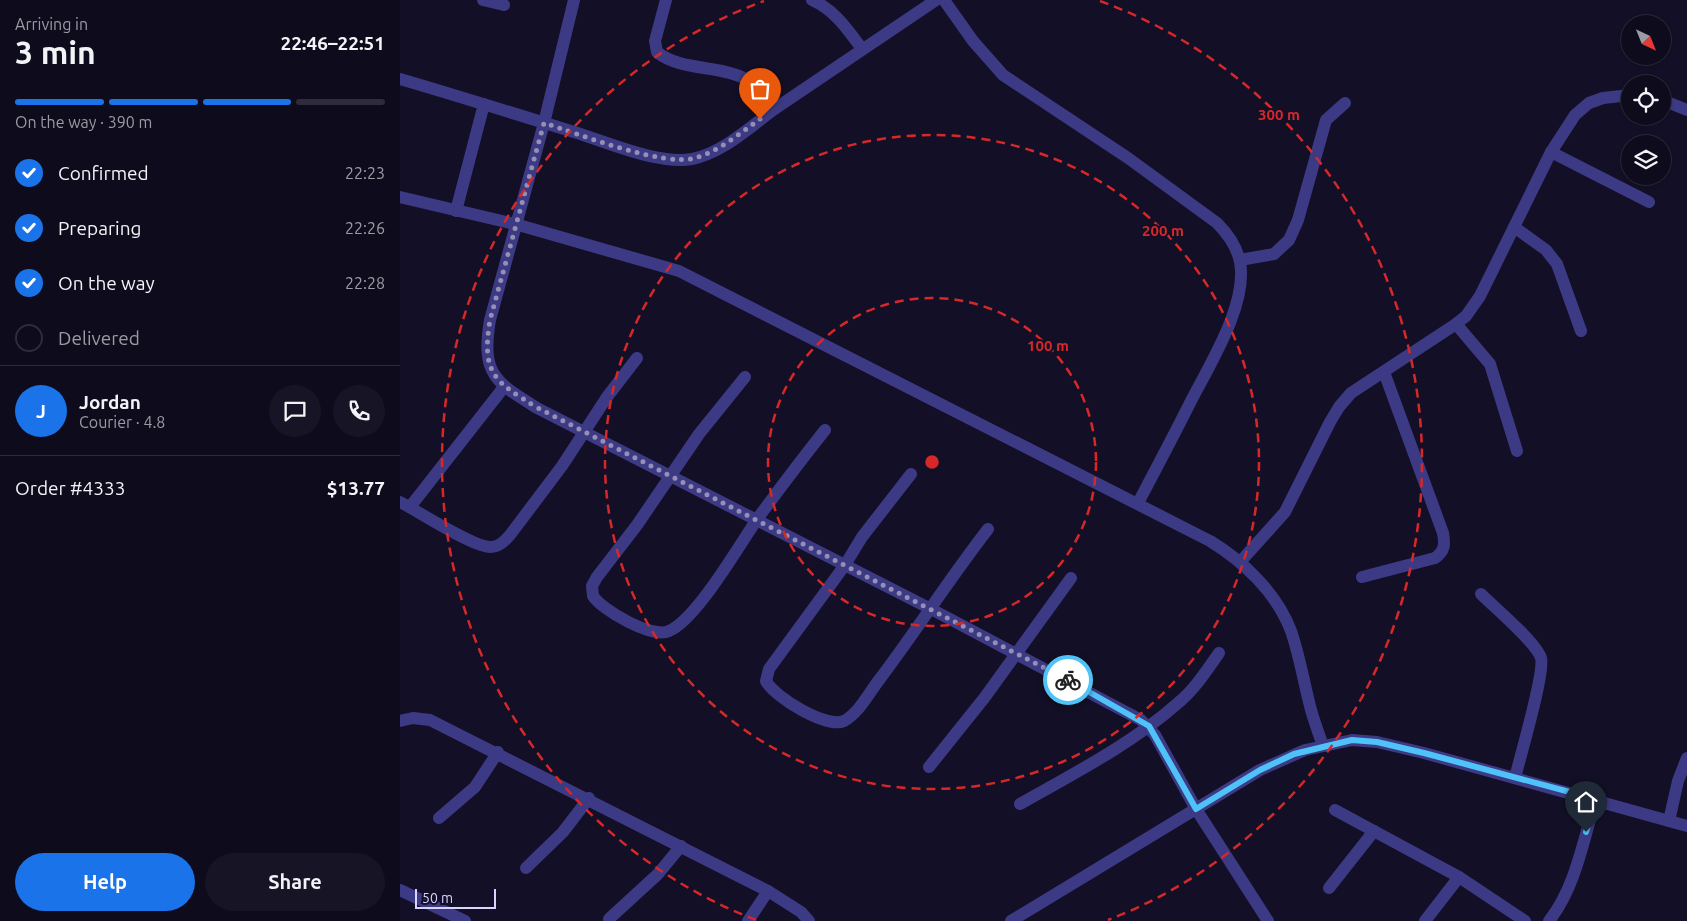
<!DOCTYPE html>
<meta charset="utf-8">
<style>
body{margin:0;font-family:Ubuntu,sans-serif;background:#171425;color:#f1f3f6;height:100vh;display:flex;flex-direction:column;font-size:19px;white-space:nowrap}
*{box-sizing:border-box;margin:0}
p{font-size:16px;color:#9b9ba3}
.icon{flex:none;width:28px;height:28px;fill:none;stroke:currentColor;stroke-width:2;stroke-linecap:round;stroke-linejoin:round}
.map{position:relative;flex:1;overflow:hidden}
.drawer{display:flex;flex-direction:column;background:#0e0b1c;width:400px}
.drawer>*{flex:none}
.needle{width:32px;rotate:137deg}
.fabs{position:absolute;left:1221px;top:15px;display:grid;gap:10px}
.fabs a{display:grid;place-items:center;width:50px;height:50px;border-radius:50%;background:#0e0b1c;box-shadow:0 1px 4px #0004,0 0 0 1px #2e2b3b;font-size:25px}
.scale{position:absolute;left:15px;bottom:12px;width:81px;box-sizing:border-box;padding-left:5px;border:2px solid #d9d4ff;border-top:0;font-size:14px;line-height:18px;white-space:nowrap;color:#d9d4ff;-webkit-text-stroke:4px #130f26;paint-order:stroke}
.pin{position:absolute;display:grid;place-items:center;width:42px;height:42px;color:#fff;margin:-51px -21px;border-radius:50% 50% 50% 0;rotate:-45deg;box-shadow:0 0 5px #0007}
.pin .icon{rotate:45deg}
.courier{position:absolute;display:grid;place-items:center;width:50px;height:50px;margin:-25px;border:4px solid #4fc3f7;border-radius:50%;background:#fff;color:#222;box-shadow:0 1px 6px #0007}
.head em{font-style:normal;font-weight:700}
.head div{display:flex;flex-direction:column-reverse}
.head{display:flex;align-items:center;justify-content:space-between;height:85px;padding:0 15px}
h1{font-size:32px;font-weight:700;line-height:38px}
.bar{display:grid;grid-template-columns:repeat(4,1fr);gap:8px 5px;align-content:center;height:60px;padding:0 15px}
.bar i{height:6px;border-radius:4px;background:#2e2b3b}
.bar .on{background:#1a73e8}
.bar p{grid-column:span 4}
.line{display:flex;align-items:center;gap:12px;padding:0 15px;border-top:1px solid #2e2b3b}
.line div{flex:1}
.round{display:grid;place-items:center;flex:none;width:52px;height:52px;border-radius:26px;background:#171425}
ol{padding:0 15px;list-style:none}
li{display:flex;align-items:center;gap:15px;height:55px}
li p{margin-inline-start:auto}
li .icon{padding:5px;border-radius:50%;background:#1a73e8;color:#fff;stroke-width:4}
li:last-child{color:#9b9ba3}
li i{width:28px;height:28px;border:2px solid #2e2b3b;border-radius:50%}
.button{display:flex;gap:10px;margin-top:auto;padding:10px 15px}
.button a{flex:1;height:58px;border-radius:30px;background:#1a73e8;color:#fff;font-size:20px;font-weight:700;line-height:58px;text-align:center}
.button a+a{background:#171425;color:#f1f3f6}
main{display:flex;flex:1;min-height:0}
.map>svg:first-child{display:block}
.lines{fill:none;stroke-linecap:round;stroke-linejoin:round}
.minor{stroke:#3d3a85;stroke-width:12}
.done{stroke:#948fb3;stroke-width:5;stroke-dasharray:0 9}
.route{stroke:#4fc3f7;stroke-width:6}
.ring{fill:none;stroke:#d62828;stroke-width:2.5;stroke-dasharray:9 6}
.centre{fill:#d62828;stroke:#130f26;stroke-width:2.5}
.ring-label{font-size:15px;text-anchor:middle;font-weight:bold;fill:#d62828;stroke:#130f26;stroke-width:4;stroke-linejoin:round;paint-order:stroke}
</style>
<main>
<section class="drawer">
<div class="head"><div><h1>3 min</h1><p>Arriving in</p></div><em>22:46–22:51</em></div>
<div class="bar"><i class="on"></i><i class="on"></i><i class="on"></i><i></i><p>On the way · 390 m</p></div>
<ol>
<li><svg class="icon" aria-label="check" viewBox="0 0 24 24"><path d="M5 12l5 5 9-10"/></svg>Confirmed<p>22:23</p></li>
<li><svg class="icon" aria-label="check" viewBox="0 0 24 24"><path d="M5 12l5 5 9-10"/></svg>Preparing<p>22:26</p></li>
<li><svg class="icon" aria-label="check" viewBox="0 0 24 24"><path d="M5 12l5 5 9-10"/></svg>On the way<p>22:28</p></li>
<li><i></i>Delivered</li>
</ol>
<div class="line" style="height:90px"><b class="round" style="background:#1a73e8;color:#fff">J</b><div><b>Jordan</b><p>Courier · 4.8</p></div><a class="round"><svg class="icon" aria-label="chat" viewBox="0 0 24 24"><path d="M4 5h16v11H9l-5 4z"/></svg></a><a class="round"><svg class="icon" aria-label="phone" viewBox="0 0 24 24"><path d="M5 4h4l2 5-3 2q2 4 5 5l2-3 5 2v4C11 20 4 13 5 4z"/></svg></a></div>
<div class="line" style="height:65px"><div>Order #4333</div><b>$13.77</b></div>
<div class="button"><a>Help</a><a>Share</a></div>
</section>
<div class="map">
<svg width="1287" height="921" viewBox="0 0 1287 921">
<rect width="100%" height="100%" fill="#130f26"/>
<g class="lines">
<g class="minor">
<polyline points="83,0 104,5"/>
<path d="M174,0L144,123L90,320C81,374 95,382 137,408L531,609L741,720L755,735L796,809L868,921"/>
<path d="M266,0L255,41L257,52C280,71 318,65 344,78C356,85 366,97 376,108L536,0"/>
<path d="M412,0C435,10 448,30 462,49"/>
<path d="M544,0L573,41L603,75L728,158L817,223C827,233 837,247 840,262C848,304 810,364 791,401C774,435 756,469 738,503"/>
<path d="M0,79C58,96 116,114 174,132C207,142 258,165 292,159C323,153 351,126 376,108"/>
<polyline points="1262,100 1287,110"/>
<polyline points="1151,152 1249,202"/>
<path d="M0,197L115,224L279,271L810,541C843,561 877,593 891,631C899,654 903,678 909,702C912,716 918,731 923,746"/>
<polyline points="56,211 84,104"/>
<polyline points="1114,227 1146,250 1157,264 1181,331"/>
<polyline points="840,260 874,254 889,240 898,220 926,120 945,103"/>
<polyline points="1056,324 1090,364 1117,451"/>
<path d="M345,377L299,434L237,525L197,577L192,586L193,596C202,610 252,639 269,631C297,619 339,545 358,518C380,488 402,459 425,430"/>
<path d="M511,474L462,537L445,565L369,669L366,681C374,697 427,729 444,721C459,713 469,693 479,680C516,631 550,578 588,529"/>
<path d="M0,502C18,511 74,548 91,547C99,547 105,541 110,535L162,466L207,397L237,358"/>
<polyline points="10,507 104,387"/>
<polyline points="841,561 885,512 930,422 939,407 951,393 1056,324 1066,316 1080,296 1151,152 1175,115 1189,103 1203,98 1230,95"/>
<path d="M962,577L1035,558C1045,551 1045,544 1043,533L984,372"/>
<path d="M1081,594C1095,608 1136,642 1141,658C1145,673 1120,757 1115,778"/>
<polyline points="0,721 13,718 30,720 368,891 401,912 409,921"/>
<polyline points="529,767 585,697 671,578"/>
<path d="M620,804C673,774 733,743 778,703C795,689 807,670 819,653"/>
<polyline points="935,810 1059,877 1125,921"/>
<polyline points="39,818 75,787 98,752"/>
<polyline points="1269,821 1278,781 1287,758"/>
<polyline points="126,868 163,832 189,798"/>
<polyline points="929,888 974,831"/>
<polyline points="0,890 65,921"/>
<polyline points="209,919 258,874 281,846"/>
<polyline points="348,921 368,891"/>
<polyline points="611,921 860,770 905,750 952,740 977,742 1024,753 1287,826"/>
<polyline points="1025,921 1059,877"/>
<path d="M1149,921C1176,887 1183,840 1196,799"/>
</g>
</g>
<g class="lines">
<path class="done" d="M360,119C340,133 320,151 295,158C261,167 180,134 144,123L90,320C81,374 95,382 138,408L668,680"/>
<polyline class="route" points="668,680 749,726 796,809 860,770 894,754 952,740 977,742 1024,753 1196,799 1186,832"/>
</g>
<g class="ring">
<circle cx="532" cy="462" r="164"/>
<circle cx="532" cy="462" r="327"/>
<path d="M356 920A491 491 0 0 1 364 1M700 1A491 491 0 0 1 708 920"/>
</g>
<circle cx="532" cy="462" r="8" class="centre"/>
<g class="ring-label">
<text x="879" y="120">300 m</text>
<text x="763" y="236">200 m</text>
<text x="648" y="351">100 m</text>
</g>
</svg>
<div class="fabs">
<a><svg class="needle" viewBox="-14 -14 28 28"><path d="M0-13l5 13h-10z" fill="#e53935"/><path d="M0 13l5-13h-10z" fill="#9b9ba3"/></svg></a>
<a><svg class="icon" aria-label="locate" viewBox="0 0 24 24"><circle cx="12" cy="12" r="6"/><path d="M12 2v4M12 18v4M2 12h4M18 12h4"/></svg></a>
<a><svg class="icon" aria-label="layers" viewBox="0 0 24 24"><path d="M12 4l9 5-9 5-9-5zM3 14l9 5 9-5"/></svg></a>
</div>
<div class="scale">50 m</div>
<div class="pin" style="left:360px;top:119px;background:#ea580c"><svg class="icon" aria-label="bag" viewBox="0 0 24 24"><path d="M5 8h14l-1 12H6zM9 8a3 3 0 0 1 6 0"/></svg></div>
<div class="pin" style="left:1186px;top:832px;background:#1f2937"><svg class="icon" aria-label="home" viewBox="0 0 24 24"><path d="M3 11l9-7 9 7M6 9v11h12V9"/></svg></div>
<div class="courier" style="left:668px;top:680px"><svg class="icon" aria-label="bike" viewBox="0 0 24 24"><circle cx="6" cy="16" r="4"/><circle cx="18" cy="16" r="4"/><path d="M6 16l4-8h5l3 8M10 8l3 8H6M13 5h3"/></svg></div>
</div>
</main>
